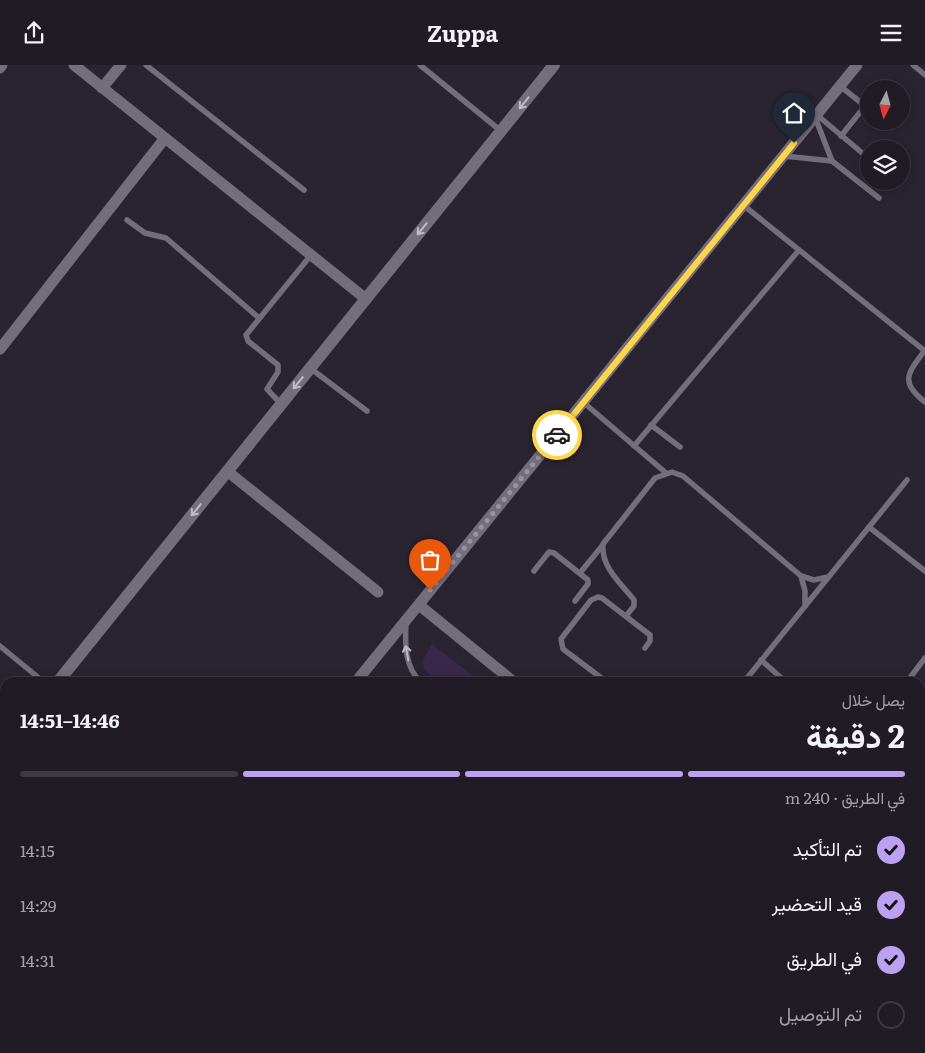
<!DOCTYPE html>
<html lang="ar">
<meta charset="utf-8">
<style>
body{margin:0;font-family:Literata,Vazirmatn,serif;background:#2d2832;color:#f1f3f6;direction:rtl;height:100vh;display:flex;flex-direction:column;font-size:19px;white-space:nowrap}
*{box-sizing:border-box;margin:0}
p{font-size:16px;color:#a2a1a7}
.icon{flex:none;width:28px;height:28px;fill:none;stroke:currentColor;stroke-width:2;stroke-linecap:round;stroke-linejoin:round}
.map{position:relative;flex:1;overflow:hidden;direction:ltr}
.sheet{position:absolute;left:0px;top:612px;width:925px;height:376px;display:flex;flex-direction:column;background:#201b25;border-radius:15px 15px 0 0;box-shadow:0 2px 12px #0003,0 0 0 1px #3d3942;direction:rtl}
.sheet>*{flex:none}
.needle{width:32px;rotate:186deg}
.tools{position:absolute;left:860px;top:15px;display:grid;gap:10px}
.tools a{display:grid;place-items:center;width:50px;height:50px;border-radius:50%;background:#201b25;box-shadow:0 2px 12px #0003,0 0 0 1px #3d3942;font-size:25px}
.pin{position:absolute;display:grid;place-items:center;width:42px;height:42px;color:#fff;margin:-51px -21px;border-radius:50% 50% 50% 0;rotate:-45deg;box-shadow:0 0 5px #0007}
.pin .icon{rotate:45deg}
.courier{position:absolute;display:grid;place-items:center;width:50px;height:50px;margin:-25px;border:4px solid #ffd54a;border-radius:50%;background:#fff;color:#222;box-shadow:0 1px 6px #0007}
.overview em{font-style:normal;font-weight:700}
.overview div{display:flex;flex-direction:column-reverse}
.overview{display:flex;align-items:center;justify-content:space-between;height:85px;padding:0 20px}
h1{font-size:32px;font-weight:700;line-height:38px}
.bar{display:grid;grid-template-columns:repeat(4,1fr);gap:8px 5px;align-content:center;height:60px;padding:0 20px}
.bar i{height:6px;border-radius:4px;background:#3d3942}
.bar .active{background:#bca0f2}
.bar p{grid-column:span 4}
ol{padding:0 20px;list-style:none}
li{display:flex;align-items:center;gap:15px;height:55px}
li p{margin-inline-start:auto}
li .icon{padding:5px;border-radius:50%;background:#bca0f2;color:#111;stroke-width:4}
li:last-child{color:#a2a1a7}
li i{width:28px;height:28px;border:2px solid #3d3942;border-radius:50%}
header{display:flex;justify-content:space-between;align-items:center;height:65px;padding:0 20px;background:#201b25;font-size:22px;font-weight:700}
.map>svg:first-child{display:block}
.green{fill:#3a284c}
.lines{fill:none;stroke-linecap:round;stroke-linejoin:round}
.service{stroke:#746d7c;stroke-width:5.5}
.minor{stroke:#746d7c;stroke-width:11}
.secondary{stroke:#746d7c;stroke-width:12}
.oneway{stroke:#c0bbc6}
.done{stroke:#98939e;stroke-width:5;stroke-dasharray:0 9}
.route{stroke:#ffd54a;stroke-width:6}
</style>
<header><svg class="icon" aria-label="menu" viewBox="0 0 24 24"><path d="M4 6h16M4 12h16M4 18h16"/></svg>Zuppa<svg class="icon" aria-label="share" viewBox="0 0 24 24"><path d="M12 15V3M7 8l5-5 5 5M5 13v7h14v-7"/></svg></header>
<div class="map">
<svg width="925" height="988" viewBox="0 0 925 988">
<rect width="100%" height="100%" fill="#2a2431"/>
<polygon class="green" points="432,579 481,617 440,617 424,605 423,595"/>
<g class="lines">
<g class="service">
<polyline points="146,0 304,125"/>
<polyline points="420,0 501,66"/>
<polyline points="913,0 925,10"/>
<polyline points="840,21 869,44"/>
<polyline points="817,50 867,92"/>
<polyline points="815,52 832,96"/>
<polyline points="885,56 892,62"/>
<polyline points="841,71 865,41"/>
<polyline points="784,91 832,96 879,133"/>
<polyline points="743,140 925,286"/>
<polyline points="127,155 145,168 166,173 259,253"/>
<path d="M925,285C908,308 899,317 925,337"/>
<polyline points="310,303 367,346"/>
<polyline points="583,337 666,408"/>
<polyline points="281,339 267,324 278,307 278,300 248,276 246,270 311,190"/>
<polyline points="651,360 680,382"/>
<polyline points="634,381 799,185"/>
<polyline points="869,462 925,506"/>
<polyline points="534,506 549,487 554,488 588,515 588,519 575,536"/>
<polyline points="580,508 602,481"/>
<polyline points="801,511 805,526 805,541"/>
<path d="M626,551L634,541V535C621,518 601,503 603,479L655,413L672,407L683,411L801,511L814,515L828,512"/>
<path d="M406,557C405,578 404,603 422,618"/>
<polyline points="0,581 45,618"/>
<polyline points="761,595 787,618"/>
<polyline points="358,616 374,615 387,618"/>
<polyline points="608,618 563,584 561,574 591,535 598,532 602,533 650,570 650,576 645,583"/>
<polyline points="743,618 907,415"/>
<polyline points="906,618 925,593"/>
<polyline points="920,659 925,653"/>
<polyline points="645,984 651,988"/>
<polyline points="877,984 878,988"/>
<polyline points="152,988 155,984"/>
<polyline points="173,988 176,984"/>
</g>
<g class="minor">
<polyline points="74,0 366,234"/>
<polyline points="0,3 2,0"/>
<polyline points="102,23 121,0"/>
<polyline points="0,284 165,73"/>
<polyline points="227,406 378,527"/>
<polyline points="419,540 515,618"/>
<polyline points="355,618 857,0"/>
<polyline points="920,949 925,953"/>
</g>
<g class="secondary">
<polyline points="57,618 554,0"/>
<polyline points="0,688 5,681"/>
<polyline points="236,984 241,988"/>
<polyline points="54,988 57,984"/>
</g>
</g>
<defs><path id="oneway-shaft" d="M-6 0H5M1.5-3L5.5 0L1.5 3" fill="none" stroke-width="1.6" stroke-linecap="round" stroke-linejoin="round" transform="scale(1.25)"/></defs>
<g class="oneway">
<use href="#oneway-shaft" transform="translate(524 38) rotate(129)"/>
<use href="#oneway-shaft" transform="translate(422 164) rotate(129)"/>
<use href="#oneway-shaft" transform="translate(298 318) rotate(129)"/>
<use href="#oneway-shaft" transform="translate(196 445) rotate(129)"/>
<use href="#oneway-shaft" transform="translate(407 588) rotate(-100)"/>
</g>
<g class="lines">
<polyline class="done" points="430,525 557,370"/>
<polyline class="route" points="557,370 794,78"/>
</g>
</svg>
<div class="tools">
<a><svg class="needle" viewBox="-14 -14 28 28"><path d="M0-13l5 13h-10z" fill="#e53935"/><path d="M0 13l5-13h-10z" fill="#a2a1a7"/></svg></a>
<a><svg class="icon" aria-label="layers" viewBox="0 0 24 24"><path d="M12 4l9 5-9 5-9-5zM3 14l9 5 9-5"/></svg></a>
</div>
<div class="pin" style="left:430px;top:525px;background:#ea580c"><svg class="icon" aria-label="bag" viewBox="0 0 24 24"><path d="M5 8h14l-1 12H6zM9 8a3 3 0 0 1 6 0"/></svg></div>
<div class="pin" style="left:794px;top:78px;background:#1f2937"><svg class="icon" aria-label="home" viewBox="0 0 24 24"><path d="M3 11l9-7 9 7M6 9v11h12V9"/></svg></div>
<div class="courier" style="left:557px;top:370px"><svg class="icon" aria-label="car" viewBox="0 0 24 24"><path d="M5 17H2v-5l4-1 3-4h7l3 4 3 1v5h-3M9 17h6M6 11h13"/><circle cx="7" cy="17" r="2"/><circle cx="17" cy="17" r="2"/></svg></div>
<section class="sheet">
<div class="overview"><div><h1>2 دقيقة</h1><p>يصل خلال</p></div><em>14:46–14:51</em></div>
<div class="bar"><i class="active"></i><i class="active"></i><i class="active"></i><i></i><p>في الطريق · 240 m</p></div>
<ol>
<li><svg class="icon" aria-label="check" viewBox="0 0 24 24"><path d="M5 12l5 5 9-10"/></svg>تم التأكيد<p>14:15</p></li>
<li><svg class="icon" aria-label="check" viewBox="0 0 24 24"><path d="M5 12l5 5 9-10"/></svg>قيد التحضير<p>14:29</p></li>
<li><svg class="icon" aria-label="check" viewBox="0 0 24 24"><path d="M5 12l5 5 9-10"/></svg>في الطريق<p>14:31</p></li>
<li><i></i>تم التوصيل</li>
</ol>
</section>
</div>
